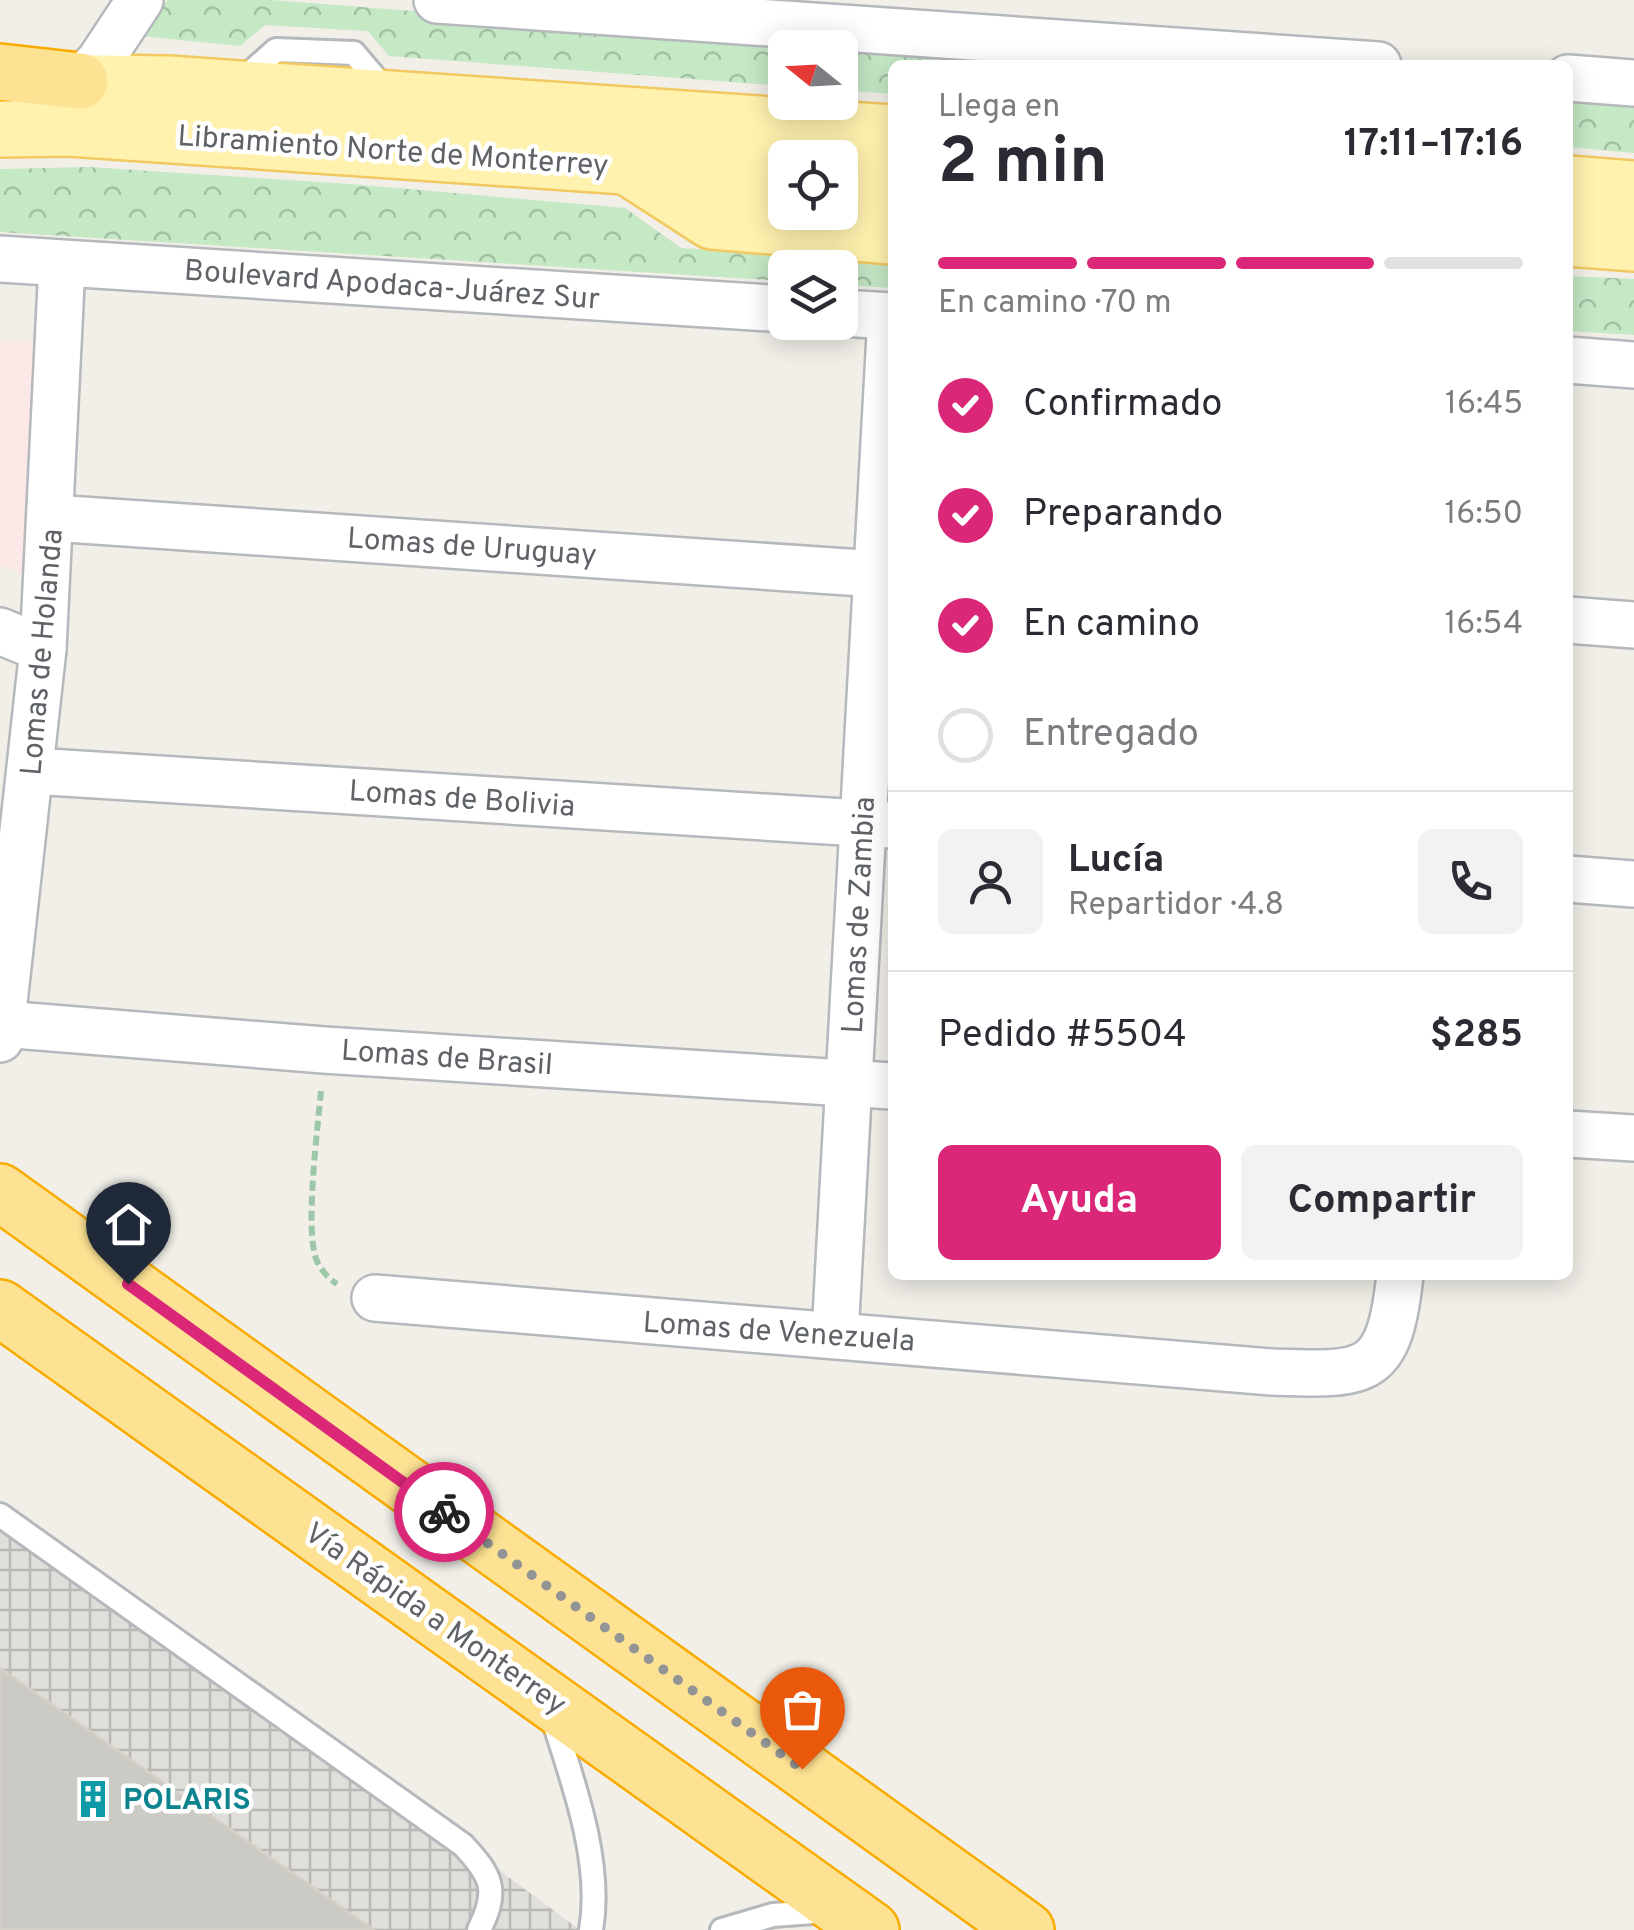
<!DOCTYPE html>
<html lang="es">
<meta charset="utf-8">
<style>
body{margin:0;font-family:Overpass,sans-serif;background:#f2f2f3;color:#2b2b33;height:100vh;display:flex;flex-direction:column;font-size:38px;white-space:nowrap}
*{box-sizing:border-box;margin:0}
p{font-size:32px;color:#7c7c81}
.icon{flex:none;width:55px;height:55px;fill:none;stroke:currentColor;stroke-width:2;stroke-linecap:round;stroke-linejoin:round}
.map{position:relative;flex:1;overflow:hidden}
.panel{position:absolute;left:888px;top:60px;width:685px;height:1220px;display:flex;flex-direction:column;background:#fff;border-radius:15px;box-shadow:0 5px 25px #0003}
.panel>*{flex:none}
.needle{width:65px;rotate:288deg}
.buttons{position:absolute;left:768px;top:30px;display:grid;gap:20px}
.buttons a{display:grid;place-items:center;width:90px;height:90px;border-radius:15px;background:#fff;box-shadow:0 5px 25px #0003;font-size:50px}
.pin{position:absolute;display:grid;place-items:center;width:85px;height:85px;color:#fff;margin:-102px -42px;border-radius:50% 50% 50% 0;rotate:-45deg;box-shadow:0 0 10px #0007}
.pin .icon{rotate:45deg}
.courier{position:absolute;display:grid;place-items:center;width:100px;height:100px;margin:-50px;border:8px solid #db2777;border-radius:50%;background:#fff;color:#222;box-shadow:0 2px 12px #0007}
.head em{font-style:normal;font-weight:700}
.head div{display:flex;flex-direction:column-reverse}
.head{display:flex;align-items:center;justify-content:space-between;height:170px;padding:0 50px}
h1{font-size:65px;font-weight:700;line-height:75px}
.bar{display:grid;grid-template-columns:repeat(4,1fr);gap:15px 10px;align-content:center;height:120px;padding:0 50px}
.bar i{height:12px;border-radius:8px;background:#e1e1e2}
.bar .selected{background:#db2777}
.bar p{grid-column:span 4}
.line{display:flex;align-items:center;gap:25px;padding:0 50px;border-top:2px solid #e1e1e2}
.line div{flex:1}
.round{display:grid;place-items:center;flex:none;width:105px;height:105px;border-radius:15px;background:#f2f2f3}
ol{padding:0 50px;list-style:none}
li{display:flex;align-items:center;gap:30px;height:110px}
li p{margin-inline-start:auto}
li .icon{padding:10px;border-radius:50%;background:#db2777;color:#fff;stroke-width:4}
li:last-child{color:#7c7c81}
li i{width:55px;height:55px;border:5px solid #e1e1e2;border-radius:50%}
.button{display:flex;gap:20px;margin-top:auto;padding:20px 50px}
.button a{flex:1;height:115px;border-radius:15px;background:#db2777;color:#fff;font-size:40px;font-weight:700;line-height:115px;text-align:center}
.button a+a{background:#f2f2f3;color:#2b2b33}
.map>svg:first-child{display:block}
.industrial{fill:url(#industrial-grid)}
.medical{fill:#fce8e6}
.forest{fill:url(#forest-crowns)}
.building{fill:#cccac5;stroke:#d6d1c6;stroke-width:2.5}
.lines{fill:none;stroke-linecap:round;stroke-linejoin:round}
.lane-casing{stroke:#b5b8bc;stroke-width:28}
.street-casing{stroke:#b5b8bc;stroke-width:50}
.primary-casing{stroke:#f2c960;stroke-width:60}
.highway-casing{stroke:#f9ab00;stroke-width:60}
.path{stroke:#9cc7a9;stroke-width:6;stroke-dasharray:10 5;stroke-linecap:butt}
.lane{stroke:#fff;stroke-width:22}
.street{stroke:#fff;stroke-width:45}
.primary{stroke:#fff2af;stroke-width:55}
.highway{stroke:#fde293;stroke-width:55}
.done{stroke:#929495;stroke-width:10;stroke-dasharray:0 18}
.route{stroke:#db2777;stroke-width:12}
.labels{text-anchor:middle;stroke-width:9;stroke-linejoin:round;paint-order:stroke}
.street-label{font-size:30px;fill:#5f6368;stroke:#fff}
.culture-label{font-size:30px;font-weight:bold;fill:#0d838f;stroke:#fff;text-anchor:start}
</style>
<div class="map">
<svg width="1634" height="1930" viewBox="0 0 1634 1930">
<defs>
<pattern id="industrial-grid" width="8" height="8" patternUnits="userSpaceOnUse" patternTransform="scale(2.5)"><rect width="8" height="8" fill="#e0deda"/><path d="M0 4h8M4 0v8" fill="none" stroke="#b9b8b5"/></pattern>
<pattern id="forest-crowns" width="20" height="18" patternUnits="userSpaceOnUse" patternTransform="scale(2.5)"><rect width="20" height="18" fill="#c5e8c5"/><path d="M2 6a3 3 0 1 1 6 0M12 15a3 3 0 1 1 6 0" fill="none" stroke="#a3c0a4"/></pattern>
</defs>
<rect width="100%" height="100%" fill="#f1efe8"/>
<polygon class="industrial" points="0,1502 580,1930 0,1930"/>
<polygon class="medical" points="0,340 36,342 25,574 0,565"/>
<g class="forest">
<polygon points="168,0 271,0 926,51 937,65 892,65 892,94 840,90 840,48 785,48 785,86 389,56 368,31 265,25 240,46 130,35"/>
<polygon points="1568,94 1634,99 1634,153 1568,147"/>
<polygon points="89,167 363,185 625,208 681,248 892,260 892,288 840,285 840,268 785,268 785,281 0,232 0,169"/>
<polygon points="1568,276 1634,279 1634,335 1568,331"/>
</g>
<polygon class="building" points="0,1668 374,1930 0,1930"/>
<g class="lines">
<g class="lane-casing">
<g id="lane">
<polyline points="239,83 276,50 354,53 387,92"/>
<path d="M0,1515L463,1845C492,1876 499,1890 479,1930"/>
<path d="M551,1713C572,1779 603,1861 591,1930"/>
<polyline points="722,1930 773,1915 827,1911"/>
</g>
</g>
<g class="street-casing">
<g id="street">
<polyline points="437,0 1378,65"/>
<polyline points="1568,78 1634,83"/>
<polyline points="74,107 80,81 99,62 140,0"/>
<polyline points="0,259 785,309"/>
<polyline points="840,313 892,316"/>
<polyline points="1568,360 1634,365"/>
<polyline points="52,518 892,575"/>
<polyline points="1568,620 1634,625"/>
<polyline points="0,631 43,649"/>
<polyline points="32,771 892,825"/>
<polyline points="1568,879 1634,884"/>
<polyline points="2,1024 324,1050 892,1086"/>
<polyline points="0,1039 43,649 62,264"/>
<polyline points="1568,1134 1634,1138"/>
<path d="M375,1298L1272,1372C1367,1375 1389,1378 1400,1275"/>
<polyline points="835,1335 891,316"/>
</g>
</g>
<g class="primary-casing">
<g id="primary">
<polyline points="32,82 168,84 892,133"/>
<polyline points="0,129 69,128 785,177"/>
<polyline points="630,168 712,221 892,236"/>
<polyline points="840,181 892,185"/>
<polyline points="1568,184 1634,189"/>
<polyline points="1568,238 1634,243"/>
</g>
</g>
<g class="highway-casing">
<g id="highway">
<polyline points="0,72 80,81"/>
<polyline points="0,1192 1026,1930"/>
<polyline points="0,1308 871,1930"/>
</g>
</g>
<path class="path" d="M321,1091C318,1126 304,1233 317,1261C321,1270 329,1279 337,1284"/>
<use href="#lane" class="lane"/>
<use href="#street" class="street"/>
<use href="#primary" class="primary"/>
<use href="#highway" class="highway"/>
</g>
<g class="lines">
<polyline class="done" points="444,1512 802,1769"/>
<polyline class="route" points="128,1284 444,1512"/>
</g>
<defs>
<g id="building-bare" transform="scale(3)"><path d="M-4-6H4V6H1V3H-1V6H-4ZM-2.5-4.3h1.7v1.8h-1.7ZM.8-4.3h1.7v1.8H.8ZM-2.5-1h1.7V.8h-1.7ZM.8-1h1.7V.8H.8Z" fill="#0f9aa8" stroke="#fff" stroke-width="2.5" paint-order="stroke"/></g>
</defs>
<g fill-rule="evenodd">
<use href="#building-bare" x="93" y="1799"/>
</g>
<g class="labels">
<g class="street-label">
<text transform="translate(393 150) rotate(4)" y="10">Libramiento Norte de Monterrey</text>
<text transform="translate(392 284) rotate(4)" y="10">Boulevard Apodaca-Juárez Sur</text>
<text transform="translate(472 546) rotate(4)" y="10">Lomas de Uruguay</text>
<text transform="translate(41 652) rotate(-85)" y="10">Lomas de Holanda</text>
<text transform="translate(462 798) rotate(4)" y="10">Lomas de Bolivia</text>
<text transform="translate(858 915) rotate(-87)" y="10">Lomas de Zambia</text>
<text transform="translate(447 1057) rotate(4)" y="10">Lomas de Brasil</text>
<text transform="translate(779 1331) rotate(4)" y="10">Lomas de Venezuela</text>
<text transform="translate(436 1618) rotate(35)" y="10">Vía Rápida a Monterrey</text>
</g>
<g class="culture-label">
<text x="123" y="1809">POLARIS</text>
</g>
</g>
</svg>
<div class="buttons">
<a><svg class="needle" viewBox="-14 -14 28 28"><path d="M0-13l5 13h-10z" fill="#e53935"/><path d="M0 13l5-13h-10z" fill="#7c7c81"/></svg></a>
<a><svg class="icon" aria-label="locate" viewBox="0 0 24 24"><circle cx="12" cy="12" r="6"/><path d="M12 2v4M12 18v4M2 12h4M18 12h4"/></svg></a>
<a><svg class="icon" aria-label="layers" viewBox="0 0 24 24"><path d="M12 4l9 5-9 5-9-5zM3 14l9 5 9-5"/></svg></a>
</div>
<div class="pin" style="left:802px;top:1769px;background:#ea580c"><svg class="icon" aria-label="bag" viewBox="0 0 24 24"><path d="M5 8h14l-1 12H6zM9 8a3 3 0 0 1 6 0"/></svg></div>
<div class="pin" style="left:128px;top:1284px;background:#1f2937"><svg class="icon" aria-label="home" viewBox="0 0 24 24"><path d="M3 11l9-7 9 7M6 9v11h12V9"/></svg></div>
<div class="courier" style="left:444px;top:1512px"><svg class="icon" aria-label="bike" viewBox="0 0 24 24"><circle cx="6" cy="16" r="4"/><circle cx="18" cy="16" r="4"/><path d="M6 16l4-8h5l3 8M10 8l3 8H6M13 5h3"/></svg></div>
<section class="panel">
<div class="head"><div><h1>2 min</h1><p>Llega en</p></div><em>17:11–17:16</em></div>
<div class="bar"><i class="selected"></i><i class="selected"></i><i class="selected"></i><i></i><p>En camino · 70 m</p></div>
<ol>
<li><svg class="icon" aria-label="check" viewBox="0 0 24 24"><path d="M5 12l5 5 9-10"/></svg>Confirmado<p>16:45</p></li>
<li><svg class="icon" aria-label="check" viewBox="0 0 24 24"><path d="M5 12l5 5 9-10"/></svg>Preparando<p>16:50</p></li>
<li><svg class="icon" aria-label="check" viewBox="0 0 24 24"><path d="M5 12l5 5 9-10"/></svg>En camino<p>16:54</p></li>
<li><i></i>Entregado</li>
</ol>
<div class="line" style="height:180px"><a class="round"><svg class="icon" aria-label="person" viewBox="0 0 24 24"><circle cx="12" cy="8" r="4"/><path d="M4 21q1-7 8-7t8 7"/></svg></a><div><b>Lucía</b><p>Repartidor · 4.8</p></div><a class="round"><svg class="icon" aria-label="phone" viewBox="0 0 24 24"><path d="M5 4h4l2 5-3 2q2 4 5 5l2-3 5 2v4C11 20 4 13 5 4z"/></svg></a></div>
<div class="line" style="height:130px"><div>Pedido #5504</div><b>$285</b></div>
<div class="button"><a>Ayuda</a><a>Compartir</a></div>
</section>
</div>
